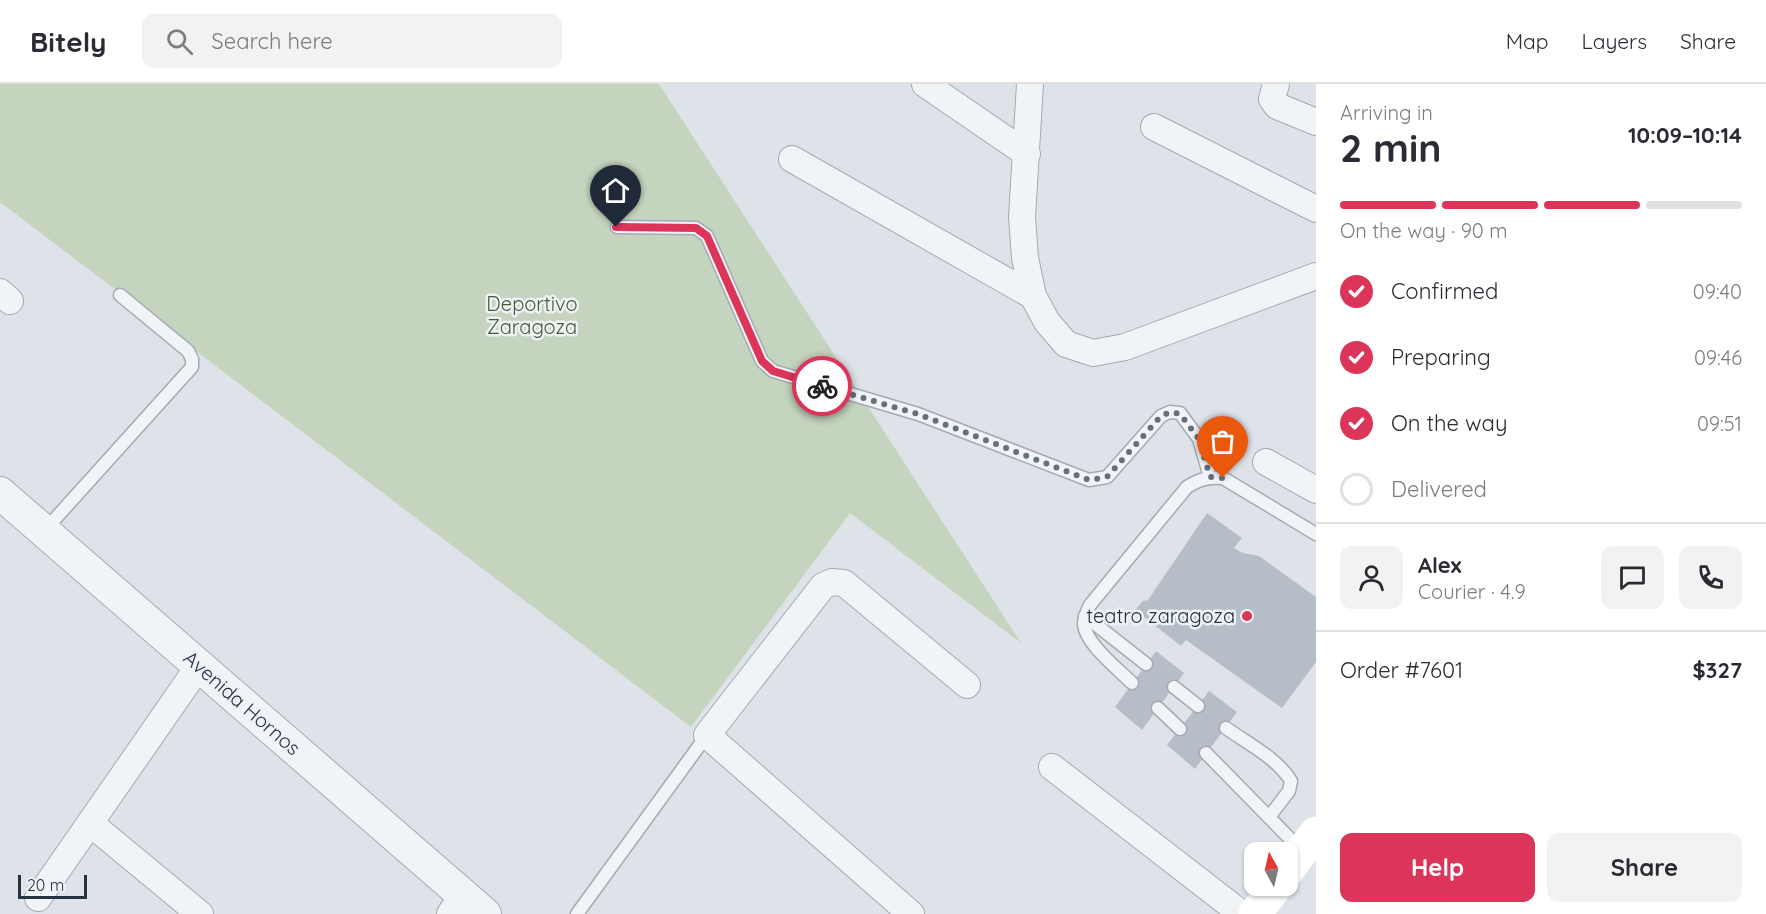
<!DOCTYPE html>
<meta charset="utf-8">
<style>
body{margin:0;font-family:Quicksand,sans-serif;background:#f2f2f3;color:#2b2b33;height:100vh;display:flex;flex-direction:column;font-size:22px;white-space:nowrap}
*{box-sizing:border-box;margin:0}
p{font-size:20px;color:#7c7c81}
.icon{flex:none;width:33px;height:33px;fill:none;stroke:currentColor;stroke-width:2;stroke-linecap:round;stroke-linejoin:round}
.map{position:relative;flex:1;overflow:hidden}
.details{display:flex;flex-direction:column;background:#fff;width:450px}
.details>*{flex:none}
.needle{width:39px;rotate:352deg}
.fabs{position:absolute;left:1244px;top:758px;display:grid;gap:12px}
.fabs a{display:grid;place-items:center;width:54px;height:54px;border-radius:12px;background:#fff;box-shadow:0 2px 4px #0004;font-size:30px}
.scale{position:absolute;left:18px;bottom:15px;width:69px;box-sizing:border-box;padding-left:6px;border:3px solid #253242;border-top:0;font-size:16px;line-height:21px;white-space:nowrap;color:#253242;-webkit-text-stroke:4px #eef2f7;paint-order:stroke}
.pin{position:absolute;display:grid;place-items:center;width:51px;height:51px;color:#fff;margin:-62px -26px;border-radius:50% 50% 50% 0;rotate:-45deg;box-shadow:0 0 6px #0007}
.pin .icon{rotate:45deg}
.courier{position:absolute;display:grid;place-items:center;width:60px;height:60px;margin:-30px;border:4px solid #dd355a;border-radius:50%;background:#fff;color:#222;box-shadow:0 2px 8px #0007}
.overview em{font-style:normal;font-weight:700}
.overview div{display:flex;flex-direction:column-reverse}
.overview{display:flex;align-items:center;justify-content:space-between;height:102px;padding:0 24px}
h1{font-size:39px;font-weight:700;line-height:45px}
.bar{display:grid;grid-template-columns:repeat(4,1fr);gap:9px 6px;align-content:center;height:72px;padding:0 24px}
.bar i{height:8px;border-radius:4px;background:#e1e1e2}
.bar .current{background:#dd355a}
.bar p{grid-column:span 4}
.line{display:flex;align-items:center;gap:15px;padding:0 24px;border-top:2px solid #e1e1e2}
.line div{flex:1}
.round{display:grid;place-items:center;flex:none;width:63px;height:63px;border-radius:12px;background:#f2f2f3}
ol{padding:0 24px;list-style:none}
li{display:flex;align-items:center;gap:18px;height:66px}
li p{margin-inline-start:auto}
li .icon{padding:6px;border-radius:50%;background:#dd355a;color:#fff;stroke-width:4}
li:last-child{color:#7c7c81}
li i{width:33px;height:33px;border:3px solid #e1e1e2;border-radius:50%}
.primary-button{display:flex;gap:12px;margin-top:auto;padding:12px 24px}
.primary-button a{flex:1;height:69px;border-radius:12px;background:#dd355a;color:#fff;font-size:24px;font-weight:700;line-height:69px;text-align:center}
.primary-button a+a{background:#f2f2f3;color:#2b2b33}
header{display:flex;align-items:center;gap:36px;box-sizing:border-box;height:84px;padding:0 30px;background:#fff;border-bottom:2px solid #e1e1e2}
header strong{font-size:28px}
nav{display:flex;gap:33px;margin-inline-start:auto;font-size:21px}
.search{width:420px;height:54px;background:#f2f2f3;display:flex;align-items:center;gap:15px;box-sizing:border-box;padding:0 21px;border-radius:12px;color:#7c7c81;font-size:22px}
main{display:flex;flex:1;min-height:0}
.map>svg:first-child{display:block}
.green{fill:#c5d4be}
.building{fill:#b5bdc7}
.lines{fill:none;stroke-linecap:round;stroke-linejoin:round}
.service-casing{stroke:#a3aab4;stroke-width:15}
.minor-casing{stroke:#a3aab4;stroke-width:28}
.tertiary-casing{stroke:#a3aab4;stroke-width:34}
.service{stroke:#f1f4f7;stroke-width:12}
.minor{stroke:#f1f4f7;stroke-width:26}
.tertiary{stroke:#f1f4f7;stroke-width:32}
.secondary{stroke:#fff;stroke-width:33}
.done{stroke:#66707c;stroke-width:6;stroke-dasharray:0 10.8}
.route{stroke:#dd355a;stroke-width:8}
.poi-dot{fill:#dd355a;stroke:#eef2f7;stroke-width:2}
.labels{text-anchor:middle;stroke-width:5;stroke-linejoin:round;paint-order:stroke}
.park-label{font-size:20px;fill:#3d5f31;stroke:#eef2f7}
.poi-label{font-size:20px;fill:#253242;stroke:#eef2f7;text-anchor:end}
.street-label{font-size:20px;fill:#253242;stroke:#eef2f7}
</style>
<header>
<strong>Bitely</strong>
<div class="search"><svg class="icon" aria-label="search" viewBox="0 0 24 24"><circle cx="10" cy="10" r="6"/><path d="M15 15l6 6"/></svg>Search here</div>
<nav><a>Map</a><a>Layers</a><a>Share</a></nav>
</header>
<main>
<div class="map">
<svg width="1316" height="830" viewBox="0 0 1316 830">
<rect width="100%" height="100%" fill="#dee3e9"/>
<polygon class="green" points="0,0 659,0 1021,559 850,429 691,643 0,118"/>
<g class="building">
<polygon points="1207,429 1242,454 1234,464 1243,469 1259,472 1316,513 1316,578 1282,624 1186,556 1181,562 1135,526 1143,517 1148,516"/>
<polygon points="1156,567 1184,589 1142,646 1115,623"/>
<polygon points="1209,607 1237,628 1195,685 1167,661"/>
</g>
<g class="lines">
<g class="service-casing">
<g id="service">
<polyline points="617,143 696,144 707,152 762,277 773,287 918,330 1089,396 1107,393 1161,332 1170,328 1180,329 1199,355 1210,393"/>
<polyline points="45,446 192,283 192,275 188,267 120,211"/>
<polyline points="1085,532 1146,580"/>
<path d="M1132,599C1118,585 1085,559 1084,540C1084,533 1087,527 1090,521L1187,403C1200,395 1208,393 1223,394L1316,450"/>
<polyline points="1174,603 1198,622"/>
<polyline points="1158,624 1180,645"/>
<path d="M1226,644C1247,659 1277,674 1291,697L1289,707L1269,733"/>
<polyline points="1206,669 1302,767"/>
<polyline points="577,830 707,651"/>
</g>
</g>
<g class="minor-casing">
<g id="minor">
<polyline points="925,0 1027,70"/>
<polyline points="1030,0 1022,133 1025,174 1033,212 1047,238 1066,260 1093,269 1125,263 1316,192"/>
<polyline points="1276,0 1272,15 1277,22 1316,38"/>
<polyline points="1154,43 1316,125"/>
<polyline points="792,75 1033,212"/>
<polyline points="0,208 10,217"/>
<polyline points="1266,378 1316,406"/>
<polyline points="1052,683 1242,830"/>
<polyline points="90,739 200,830"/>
<polyline points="38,814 199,582"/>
<polyline points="450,830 463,811"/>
<polyline points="911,830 707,651 823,502 832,498 844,499 967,601"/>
</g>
</g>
<g class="tertiary-casing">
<polyline id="tertiary" points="0,409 485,830"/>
</g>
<use href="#service" class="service"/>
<use href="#minor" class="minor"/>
<use href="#tertiary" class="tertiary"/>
<g class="secondary">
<polyline points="1287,787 1316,749"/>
<polyline points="1255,830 1277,801"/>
</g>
</g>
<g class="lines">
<polyline class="done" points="822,302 918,330 1089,396 1107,393 1161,332 1170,328 1180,330 1199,355 1210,393 1223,394"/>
<polyline class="route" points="616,143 696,144 707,152 762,277 773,287 822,302"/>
</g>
<circle class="poi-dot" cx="1247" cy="532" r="6"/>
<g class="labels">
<g class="park-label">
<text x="532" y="227">Deportivo<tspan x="532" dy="23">Zaragoza</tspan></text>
</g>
<g class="poi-label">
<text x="1235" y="539">teatro zaragoza</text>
</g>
<g class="street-label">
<text transform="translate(242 619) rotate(41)" y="7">Avenida Hornos</text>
</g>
</g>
</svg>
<div class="fabs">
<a><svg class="needle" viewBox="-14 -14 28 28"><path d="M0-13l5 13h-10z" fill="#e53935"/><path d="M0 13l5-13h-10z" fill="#7c7c81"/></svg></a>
</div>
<div class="scale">20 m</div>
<div class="pin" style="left:1223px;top:394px;background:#ea580c"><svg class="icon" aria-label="bag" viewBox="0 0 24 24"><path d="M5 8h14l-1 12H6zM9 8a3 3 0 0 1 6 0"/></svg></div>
<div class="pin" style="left:616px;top:143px;background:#1f2937"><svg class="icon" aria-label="home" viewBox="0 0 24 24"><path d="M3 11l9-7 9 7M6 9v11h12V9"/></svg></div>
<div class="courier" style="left:822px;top:302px"><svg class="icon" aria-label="bike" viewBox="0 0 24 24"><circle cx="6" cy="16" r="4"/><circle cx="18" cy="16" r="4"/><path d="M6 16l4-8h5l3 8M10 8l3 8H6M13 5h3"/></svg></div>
</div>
<section class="details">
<div class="overview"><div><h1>2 min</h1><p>Arriving in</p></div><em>10:09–10:14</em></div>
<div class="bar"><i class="current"></i><i class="current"></i><i class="current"></i><i></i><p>On the way · 90 m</p></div>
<ol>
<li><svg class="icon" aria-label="check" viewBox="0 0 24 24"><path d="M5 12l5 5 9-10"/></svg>Confirmed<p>09:40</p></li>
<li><svg class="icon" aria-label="check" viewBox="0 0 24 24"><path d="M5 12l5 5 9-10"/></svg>Preparing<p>09:46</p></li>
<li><svg class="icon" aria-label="check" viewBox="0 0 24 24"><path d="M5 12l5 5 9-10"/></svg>On the way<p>09:51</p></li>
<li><i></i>Delivered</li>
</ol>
<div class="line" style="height:108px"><a class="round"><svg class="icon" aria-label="person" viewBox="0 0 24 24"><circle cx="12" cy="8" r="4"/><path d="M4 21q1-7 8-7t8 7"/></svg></a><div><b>Alex</b><p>Courier · 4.9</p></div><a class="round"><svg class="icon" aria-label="chat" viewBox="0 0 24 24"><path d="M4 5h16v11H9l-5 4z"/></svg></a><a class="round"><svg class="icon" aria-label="phone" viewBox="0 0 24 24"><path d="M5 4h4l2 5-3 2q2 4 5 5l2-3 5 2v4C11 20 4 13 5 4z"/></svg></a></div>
<div class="line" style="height:78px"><div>Order #7601</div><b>$327</b></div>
<div class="primary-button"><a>Help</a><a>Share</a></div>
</section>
</main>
